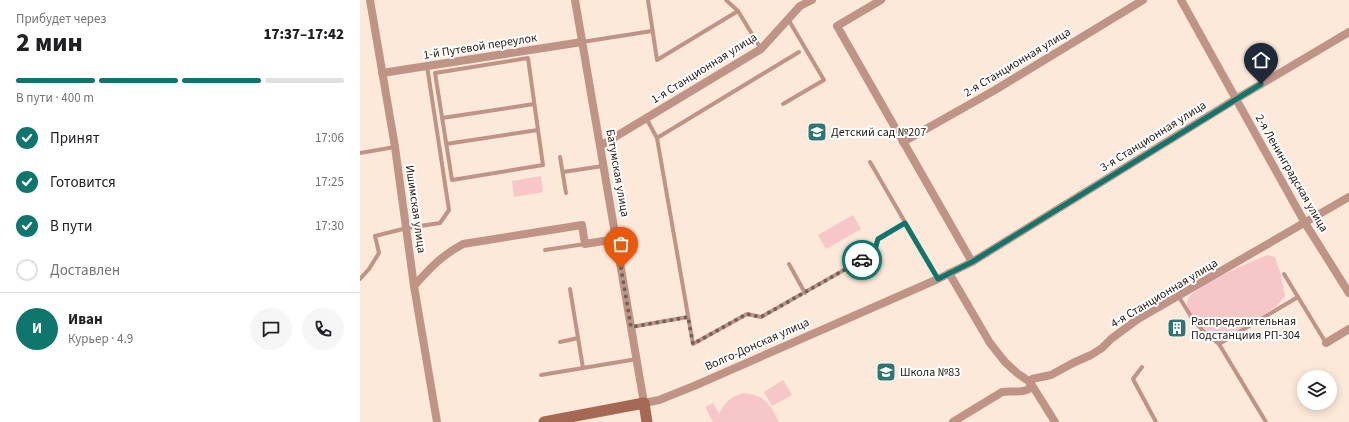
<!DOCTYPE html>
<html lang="ru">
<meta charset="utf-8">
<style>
body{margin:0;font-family:"Source Sans 3",sans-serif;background:#f6f6f6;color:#202124;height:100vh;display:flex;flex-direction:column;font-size:15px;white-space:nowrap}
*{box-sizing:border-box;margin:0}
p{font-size:13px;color:#757577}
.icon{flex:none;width:22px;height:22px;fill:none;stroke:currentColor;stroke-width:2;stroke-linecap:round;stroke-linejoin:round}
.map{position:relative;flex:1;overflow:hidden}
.details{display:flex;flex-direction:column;background:#fff;width:360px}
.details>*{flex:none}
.fabs{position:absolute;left:937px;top:370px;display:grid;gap:8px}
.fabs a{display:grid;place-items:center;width:40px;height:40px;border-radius:50%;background:#fff;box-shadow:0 2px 10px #0003;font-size:20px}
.pin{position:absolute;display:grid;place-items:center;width:34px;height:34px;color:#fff;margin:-41px -17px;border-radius:50% 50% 50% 0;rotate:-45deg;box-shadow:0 0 4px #0007}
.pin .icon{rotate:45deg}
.courier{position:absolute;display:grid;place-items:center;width:40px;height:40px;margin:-20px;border:3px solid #0f766e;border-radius:50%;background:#fff;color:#222;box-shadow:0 1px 5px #0007}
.summary em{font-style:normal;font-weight:800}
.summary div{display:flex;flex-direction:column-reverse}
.summary{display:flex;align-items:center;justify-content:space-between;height:68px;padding:0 16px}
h1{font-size:26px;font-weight:800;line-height:30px}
.bar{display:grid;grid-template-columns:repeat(4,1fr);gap:6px 4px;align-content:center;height:48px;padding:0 16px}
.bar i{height:5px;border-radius:3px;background:#e0e0e0}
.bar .on{background:#0f766e}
.bar p{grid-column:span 4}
.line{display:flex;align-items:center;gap:10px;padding:0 16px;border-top:1px solid #e0e0e0}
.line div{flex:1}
.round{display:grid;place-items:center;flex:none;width:42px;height:42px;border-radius:21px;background:#f6f6f6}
ol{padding:0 16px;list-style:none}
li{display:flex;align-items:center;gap:12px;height:44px}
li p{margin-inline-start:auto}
li .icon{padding:4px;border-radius:50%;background:#0f766e;color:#fff;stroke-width:4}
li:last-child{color:#757577}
li i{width:22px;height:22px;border:2px solid #e0e0e0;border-radius:50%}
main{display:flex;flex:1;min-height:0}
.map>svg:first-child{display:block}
.green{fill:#f6c6c9}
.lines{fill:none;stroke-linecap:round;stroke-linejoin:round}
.lane{stroke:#bf9486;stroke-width:4}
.street{stroke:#bf9486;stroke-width:8}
.secondary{stroke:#a56854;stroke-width:11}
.done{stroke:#706459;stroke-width:4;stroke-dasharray:0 7.2}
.route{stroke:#0f766e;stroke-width:5}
.labels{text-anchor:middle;stroke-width:4;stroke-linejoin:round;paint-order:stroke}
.street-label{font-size:12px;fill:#241c14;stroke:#fff}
.poi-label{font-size:12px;fill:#241c14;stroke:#fff;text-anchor:start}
</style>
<main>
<section class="details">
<div class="summary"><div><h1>2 мин</h1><p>Прибудет через</p></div><em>17:37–17:42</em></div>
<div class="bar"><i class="on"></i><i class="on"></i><i class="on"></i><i></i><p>В пути · 400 m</p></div>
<ol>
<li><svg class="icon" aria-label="check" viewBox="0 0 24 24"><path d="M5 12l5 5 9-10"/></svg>Принят<p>17:06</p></li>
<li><svg class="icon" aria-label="check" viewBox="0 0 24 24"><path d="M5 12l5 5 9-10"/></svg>Готовится<p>17:25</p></li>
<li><svg class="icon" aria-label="check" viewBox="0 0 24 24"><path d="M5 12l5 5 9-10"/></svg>В пути<p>17:30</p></li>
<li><i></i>Доставлен</li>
</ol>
<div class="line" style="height:72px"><b class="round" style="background:#0f766e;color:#fff">И</b><div><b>Иван</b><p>Курьер · 4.9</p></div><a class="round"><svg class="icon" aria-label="chat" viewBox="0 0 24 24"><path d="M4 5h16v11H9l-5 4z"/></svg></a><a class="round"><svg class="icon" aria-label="phone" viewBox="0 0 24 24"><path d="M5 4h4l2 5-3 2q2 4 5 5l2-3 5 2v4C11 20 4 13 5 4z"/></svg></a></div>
</section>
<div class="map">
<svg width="989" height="422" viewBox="0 0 989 422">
<rect width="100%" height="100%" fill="#fce9d9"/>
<g class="green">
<polygon points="181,176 183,192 154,197 152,181"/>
<polygon points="493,215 501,229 466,249 458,235"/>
<path d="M907,255L915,257L921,275L925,296C916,311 874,335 857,340C847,333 826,317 827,303C829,285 891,263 907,255Z"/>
<polygon points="423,380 432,395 412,406 404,392"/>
<path d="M383,393C405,395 410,404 419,422H353L345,407L353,403L359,414C366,401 369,398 383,393Z"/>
</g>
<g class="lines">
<g class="lane">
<polyline points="288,0 297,60 378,11 401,49"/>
<polyline points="366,0 378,11"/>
<polyline points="222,42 292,31"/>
<polyline points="423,104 464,80 428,19"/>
<polyline points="82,118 174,104"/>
<polyline points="286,118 297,138 333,344 387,314 401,317 514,253 518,239 545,223"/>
<polyline points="297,138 439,52"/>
<polyline points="86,144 178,130 183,165 92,180 75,73 168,58 178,130"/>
<polyline points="0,153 35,147"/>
<polyline points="200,157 206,193"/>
<polyline points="510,162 578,279"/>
<polyline points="203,172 243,166"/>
<polyline points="185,250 225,244"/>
<polyline points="429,264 445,293"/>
<polyline points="924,274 966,343"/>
<polyline points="0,279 9,269 19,253 15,236 47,228 80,223 89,210 67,66"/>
<polyline points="210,289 223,368"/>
<polyline points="819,297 832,318 842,330 859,344 906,422"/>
<polyline points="271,327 328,317"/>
<polyline points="200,342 218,338"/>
<polyline points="859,344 938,297"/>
<polyline points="782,367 773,379 796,422"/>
<polyline points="181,375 277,359"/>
</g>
<g class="street">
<polyline points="10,0 35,147 54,286 77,422"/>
<polyline points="215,0 284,403 299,400 334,386 578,279 612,262 876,99 989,32"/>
<polyline points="521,0 477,26 612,262"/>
<polyline points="821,0 945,223 989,293"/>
<polyline points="22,73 222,42"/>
<polyline points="543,142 635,90 783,0"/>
<polyline points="240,146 401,49 440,6 452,0"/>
<polyline points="589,273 630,343 645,362 657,373 670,382 695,422"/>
<path d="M54,286C71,267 81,256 103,244L222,225L225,244L256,239"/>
<polyline points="966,343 989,329"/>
<path d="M593,422L642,392C651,390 660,394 669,389L672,379L691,375L713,363L731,355L742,348L751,339L778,319L989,197"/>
</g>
<polyline class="secondary" points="184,422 284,403 287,422"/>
</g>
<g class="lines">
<polyline class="done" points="261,268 271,327 328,317 333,344 387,314 401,317 502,260"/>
<polyline class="route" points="502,260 514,253 518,239 545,223 578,279 612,262 901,84"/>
</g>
<defs>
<g id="school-square" transform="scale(1)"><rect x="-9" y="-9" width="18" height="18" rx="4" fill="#2e7671" stroke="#fff"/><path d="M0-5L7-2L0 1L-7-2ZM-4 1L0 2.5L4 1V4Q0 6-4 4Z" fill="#fff"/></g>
<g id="building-square" transform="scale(1)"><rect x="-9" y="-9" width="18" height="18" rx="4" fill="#2e7671" stroke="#fff"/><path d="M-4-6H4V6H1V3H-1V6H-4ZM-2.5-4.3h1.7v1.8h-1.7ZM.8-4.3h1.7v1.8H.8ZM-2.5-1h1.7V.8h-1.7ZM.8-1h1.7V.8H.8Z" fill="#fff"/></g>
</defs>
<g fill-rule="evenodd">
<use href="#school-square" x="457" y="132"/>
<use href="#building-square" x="817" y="328"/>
<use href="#school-square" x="526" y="372"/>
</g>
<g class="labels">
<g class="street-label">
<text transform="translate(120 46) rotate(-9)" y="4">1-й Путевой переулок</text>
<text transform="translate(657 62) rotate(-31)" y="4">2-я Станционная улица</text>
<text transform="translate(344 68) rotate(-32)" y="4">1-я Станционная улица</text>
<text transform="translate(793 136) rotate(-32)" y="4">3-я Станционная улица</text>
<text transform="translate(258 173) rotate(80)" y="4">Батумская улица</text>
<text transform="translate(932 173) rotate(60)" y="4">2-я Ленинградская улица</text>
<text transform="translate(56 209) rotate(82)" y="4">Ишимская улица</text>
<text transform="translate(804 293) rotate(-31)" y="4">4-я Станционная улица</text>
<text transform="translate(397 344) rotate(-24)" y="4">Волго-Донская улица</text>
</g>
<g class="poi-label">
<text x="471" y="136">Детский сад №207</text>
<text x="831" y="325">Распределительная<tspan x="831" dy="14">Подстанциия РП-304</tspan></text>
<text x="540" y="376">Школа №83</text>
</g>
</g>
</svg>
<div class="fabs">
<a><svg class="icon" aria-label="layers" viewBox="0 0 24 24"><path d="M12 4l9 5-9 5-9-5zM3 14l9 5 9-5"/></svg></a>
</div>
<div class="pin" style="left:261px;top:268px;background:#ea580c"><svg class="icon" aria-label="bag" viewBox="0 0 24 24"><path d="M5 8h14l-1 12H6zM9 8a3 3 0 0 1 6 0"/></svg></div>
<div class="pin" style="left:901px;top:84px;background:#1f2937"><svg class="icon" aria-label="home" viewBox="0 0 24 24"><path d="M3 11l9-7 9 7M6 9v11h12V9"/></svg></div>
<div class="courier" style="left:502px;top:260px"><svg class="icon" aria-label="car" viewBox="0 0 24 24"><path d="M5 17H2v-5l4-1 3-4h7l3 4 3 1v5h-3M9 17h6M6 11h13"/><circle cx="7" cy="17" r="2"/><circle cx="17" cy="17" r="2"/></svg></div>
</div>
</main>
